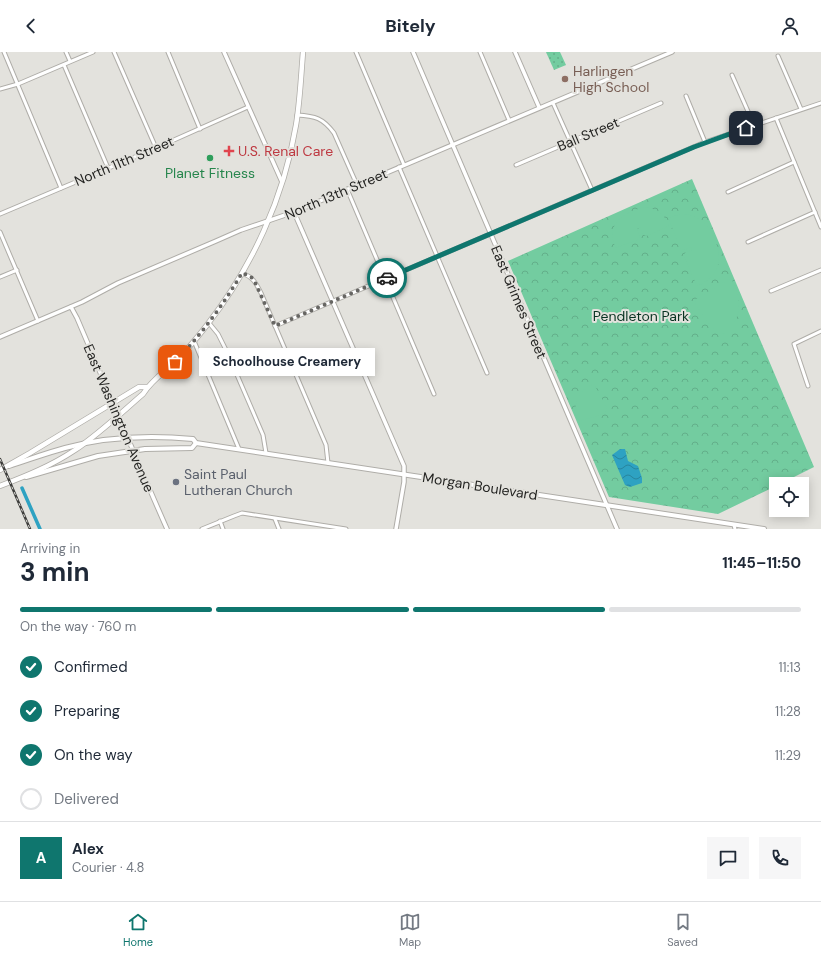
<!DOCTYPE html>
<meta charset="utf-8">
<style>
body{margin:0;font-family:"DM Sans",sans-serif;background:#f6f6f7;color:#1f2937;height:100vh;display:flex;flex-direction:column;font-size:15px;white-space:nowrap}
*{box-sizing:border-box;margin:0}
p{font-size:13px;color:#747a83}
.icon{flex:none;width:22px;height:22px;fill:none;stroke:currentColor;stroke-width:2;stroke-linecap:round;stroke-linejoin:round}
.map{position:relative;height:477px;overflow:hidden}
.sheet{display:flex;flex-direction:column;background:#fff;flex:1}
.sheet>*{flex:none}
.fabs{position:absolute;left:769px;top:425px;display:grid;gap:8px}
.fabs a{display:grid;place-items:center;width:40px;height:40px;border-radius:0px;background:#fff;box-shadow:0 2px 10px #0003;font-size:20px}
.pin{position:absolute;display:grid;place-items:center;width:34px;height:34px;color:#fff;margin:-17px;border-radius:8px;box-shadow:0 2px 6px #0006}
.courier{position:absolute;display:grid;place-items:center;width:40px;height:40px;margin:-20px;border:3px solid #0f766e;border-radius:50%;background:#fff;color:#222;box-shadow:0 1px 5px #0007}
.bubble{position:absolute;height:28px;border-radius:0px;background:#fff;box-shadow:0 2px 10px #0003;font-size:13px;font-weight:700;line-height:28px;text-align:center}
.headline em{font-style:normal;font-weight:700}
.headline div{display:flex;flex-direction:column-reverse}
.headline{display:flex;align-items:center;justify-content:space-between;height:68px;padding:0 20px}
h1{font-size:26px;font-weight:700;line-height:30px}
.bar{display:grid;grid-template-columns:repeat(4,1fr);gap:6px 4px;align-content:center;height:48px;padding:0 20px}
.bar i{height:5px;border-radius:3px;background:#e0e1e3}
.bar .current{background:#0f766e}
.bar p{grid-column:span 4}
.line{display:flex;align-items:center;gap:10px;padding:0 20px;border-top:1px solid #e0e1e3}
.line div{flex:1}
.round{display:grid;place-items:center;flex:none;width:42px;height:42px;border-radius:0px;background:#f6f6f7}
ol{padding:0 20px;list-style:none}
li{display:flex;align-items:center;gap:12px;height:44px}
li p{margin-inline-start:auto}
li .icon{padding:4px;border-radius:50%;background:#0f766e;color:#fff;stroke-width:4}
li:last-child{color:#747a83}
li i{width:22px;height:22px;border:2px solid #e0e1e3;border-radius:50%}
header{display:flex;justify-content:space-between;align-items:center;height:52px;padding:0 20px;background:#fff;font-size:18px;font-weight:700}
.menu{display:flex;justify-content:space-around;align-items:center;height:56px;border-top:1px solid #e0e1e3;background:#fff;font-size:11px;color:#747a83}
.menu a{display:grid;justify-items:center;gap:2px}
.menu .current{color:#0f766e}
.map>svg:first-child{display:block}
.grass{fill:url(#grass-dots)}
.park{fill:url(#park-crowns)}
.garden{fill:#73cca0}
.water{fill:url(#water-waves)}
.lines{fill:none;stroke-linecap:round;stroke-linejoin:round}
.canal{stroke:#2ea2c2;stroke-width:3.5}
.minor-casing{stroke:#afada8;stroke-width:5}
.tertiary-casing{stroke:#afada8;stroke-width:5.5}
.secondary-casing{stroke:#afada8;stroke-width:6}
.primary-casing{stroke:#afada8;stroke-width:6}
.minor{stroke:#fff;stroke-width:3}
.tertiary{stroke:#fff;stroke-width:3.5}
.secondary{stroke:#fff;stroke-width:4}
.primary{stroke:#fff;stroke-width:4.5}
.rail-casing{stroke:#3d3d3b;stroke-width:2.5}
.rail{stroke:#e3e2dd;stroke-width:1;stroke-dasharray:3;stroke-linecap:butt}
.done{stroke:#676663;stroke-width:4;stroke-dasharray:0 7.2}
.route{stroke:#0f766e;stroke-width:5}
.education-dot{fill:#8d6e63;stroke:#e3e2dd;stroke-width:1.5}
.health-dot{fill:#e0444e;stroke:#e3e2dd;stroke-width:1.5}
.leisure-dot{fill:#2e9e5b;stroke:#e3e2dd;stroke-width:1.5}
.worship-dot{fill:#6b7280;stroke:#e3e2dd;stroke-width:1.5}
.labels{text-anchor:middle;stroke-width:4;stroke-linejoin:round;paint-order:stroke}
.education-label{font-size:14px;fill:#785e54;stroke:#e3e2dd;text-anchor:start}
.street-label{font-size:14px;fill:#242422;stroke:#e3e2dd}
.health-label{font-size:14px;fill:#be3a42;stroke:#e3e2dd;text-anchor:start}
.leisure-label{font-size:14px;fill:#27864d;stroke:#e3e2dd}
.park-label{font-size:14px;fill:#093322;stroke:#e3e2dd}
.worship-label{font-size:14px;fill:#5b616d;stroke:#e3e2dd;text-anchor:start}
</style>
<header><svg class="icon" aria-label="back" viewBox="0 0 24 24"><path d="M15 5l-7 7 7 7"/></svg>Bitely<svg class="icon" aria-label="person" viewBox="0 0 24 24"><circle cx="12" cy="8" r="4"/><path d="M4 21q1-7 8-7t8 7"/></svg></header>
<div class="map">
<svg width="821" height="477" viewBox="0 0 821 477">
<defs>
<pattern id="grass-dots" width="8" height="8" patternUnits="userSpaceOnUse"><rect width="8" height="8" fill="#73cca0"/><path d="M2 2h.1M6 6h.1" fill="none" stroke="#63af8a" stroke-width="1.8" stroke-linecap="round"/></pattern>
<pattern id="park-crowns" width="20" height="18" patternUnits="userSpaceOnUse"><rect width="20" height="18" fill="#73cca0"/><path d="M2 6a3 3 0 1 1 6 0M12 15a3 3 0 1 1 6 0" fill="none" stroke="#63af8a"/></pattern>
<pattern id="water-waves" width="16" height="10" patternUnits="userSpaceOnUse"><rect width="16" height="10" fill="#2ea2c2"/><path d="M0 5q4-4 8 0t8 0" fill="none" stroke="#27849d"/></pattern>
</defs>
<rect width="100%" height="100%" fill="#e3e2dd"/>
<polygon class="grass" points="546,0 560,0 566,13 554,18"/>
<polygon class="park" points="692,127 814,415 780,432 776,432 776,434 718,462 609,445 508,209"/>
<g class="garden">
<path d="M641,156C655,154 664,161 669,174L646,184L643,182L640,175L637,177L640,184L639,187L616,196C605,174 621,162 641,156Z"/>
<path d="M681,162C698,162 708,171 714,186C724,207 719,225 697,234L684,204L685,201L692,198L691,195L684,198L681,197L668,166Z"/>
<path d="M731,226C742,248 744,269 720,284L707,269L695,252L696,247Z"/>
<path d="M594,332L607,356L605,361L594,365L578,369C571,354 579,337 594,332Z"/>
</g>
<polygon class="water" points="620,397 625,397 628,409 638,414 642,426 642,431 630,435 625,433 612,403"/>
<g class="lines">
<polyline class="canal" points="22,436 40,477"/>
<g class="minor-casing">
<g id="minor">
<polyline points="4,0 61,136"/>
<polyline points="66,0 70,9"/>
<polyline points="114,0 156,96"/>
<polyline points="168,0 200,77"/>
<polyline points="356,0 404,113"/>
<polyline points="480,0 509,68"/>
<polyline points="778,4 801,57"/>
<polyline points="64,13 108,116"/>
<polyline points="732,23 754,73"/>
<polyline points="0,37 18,32 93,0"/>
<polyline points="686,44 705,90"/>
<polyline points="553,51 592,138"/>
<path d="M297,63C315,64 323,66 334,81L357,133"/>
<polyline points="776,66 821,175"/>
<polyline points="516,113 661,51"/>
<polyline points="399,115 487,321"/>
<polyline points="347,137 434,342"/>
<polyline points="728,140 794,110"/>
<polyline points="0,162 156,96 248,55"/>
<polyline points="0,180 38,269"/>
<polyline points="748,190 815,160"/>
<path d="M242,221C253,225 256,231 261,241L326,393L328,411"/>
<polyline points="0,225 17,218"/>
<polyline points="771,239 821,218"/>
<polyline points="209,271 218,282 228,302 263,383 266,401"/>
<polyline points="275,274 705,90 821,51"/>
<polyline points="194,289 239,397"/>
<polyline points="808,334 794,292 821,279"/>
<polyline points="275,467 279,477"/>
<polyline points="220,469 223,477"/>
<polyline points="734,473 735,477"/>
<polyline points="202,477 234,464 242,461 346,477"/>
</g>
</g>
<g class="tertiary-casing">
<g id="tertiary">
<polyline points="224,0 282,130"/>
<polyline points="413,0 617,477"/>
<polyline points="515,0 539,55"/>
<polyline points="294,160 404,414 404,430 396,477"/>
<path d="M71,255L77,266C107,336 136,407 167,477"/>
<polyline points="0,285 82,250 118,231 216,189 241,178 294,160 672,0"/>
</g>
</g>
<g class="secondary-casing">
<g id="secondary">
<path d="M9,414C28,408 46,401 65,396C108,384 149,383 193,387L196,391L764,477"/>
<polyline points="26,425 98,404 145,397 192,396 196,391"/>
</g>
</g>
<g class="primary-casing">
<g id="primary">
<polyline points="0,418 30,401 139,335 147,335"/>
<path d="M0,434C26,424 51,414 75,398C99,382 121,361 143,342C151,329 164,320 175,310C187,298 197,286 207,273C252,215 284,146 296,73C300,49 301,24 303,0"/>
</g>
</g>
<use href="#minor" class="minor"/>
<use href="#tertiary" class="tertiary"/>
<use href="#secondary" class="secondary"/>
<use href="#primary" class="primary"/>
<g class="rail-casing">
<polyline id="rail" points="0,407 30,477"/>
</g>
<use href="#rail" class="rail"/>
</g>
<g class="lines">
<path class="done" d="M175,310C201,283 223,253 242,221L250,224L254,228L275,274L387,226"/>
<polyline class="route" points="387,226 694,95 746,76"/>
</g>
<circle class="education-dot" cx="565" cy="27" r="4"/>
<path class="health-dot" d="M227 93h4v4h4v4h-4v4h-4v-4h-4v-4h4z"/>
<circle class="leisure-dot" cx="210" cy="106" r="4"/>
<circle class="worship-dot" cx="176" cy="430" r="4"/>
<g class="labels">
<g class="education-label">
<text x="573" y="24">Harlingen<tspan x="573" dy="16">High School</tspan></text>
</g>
<g class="street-label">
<text transform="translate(588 82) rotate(-23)" y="5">Ball Street</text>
<text transform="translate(124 109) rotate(-23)" y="5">North 11th Street</text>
<text transform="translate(336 142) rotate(-23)" y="5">North 13th Street</text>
<text transform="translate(519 250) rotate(67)" y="5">East Grimes Street</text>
<text transform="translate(119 366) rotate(67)" y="5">East Washington Avenue</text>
<text transform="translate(480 434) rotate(9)" y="5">Morgan Boulevard</text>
</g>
<g class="health-label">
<text x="238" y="104">U.S. Renal Care</text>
</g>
<g class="leisure-label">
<text x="210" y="126">Planet Fitness</text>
</g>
<g class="park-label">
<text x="641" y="269">Pendleton Park</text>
</g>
<g class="worship-label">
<text x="184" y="427">Saint Paul<tspan x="184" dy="16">Lutheran Church</tspan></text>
</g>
</g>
</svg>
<div class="fabs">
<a><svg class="icon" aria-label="locate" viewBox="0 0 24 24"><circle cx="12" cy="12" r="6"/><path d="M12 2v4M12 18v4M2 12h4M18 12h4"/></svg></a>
</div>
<div class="pin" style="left:175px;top:310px;background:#ea580c"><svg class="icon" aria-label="bag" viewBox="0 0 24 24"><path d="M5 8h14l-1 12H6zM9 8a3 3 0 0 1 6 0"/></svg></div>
<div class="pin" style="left:746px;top:76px;background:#1f2937"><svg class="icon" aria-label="home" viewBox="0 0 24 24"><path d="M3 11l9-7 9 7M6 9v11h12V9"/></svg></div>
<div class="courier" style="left:387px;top:226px"><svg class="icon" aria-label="car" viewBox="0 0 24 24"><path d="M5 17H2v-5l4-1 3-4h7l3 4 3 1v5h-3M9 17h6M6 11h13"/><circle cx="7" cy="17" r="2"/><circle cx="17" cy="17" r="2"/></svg></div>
<div class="bubble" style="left:199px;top:296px;width:176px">Schoolhouse Creamery</div>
</div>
<section class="sheet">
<div class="headline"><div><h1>3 min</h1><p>Arriving in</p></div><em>11:45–11:50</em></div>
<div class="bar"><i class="current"></i><i class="current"></i><i class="current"></i><i></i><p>On the way · 760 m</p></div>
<ol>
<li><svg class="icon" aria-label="check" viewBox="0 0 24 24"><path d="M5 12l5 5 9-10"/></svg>Confirmed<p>11:13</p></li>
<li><svg class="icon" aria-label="check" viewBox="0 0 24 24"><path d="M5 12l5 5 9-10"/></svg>Preparing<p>11:28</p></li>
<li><svg class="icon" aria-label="check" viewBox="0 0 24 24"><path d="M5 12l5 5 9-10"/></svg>On the way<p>11:29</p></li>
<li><i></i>Delivered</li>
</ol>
<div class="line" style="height:72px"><b class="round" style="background:#0f766e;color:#fff">A</b><div><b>Alex</b><p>Courier · 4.8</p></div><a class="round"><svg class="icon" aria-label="chat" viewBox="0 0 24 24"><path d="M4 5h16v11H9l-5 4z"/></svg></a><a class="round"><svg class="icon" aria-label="phone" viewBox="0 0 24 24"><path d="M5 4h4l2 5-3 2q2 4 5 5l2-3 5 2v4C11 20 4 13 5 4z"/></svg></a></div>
</section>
<nav class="menu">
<a class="current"><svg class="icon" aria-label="home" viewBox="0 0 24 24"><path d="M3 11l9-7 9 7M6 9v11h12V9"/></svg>Home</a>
<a><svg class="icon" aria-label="map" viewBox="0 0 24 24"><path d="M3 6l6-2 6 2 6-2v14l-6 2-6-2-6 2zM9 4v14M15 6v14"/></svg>Map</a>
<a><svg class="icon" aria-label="saved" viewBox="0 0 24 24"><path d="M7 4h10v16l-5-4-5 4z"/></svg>Saved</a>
</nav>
